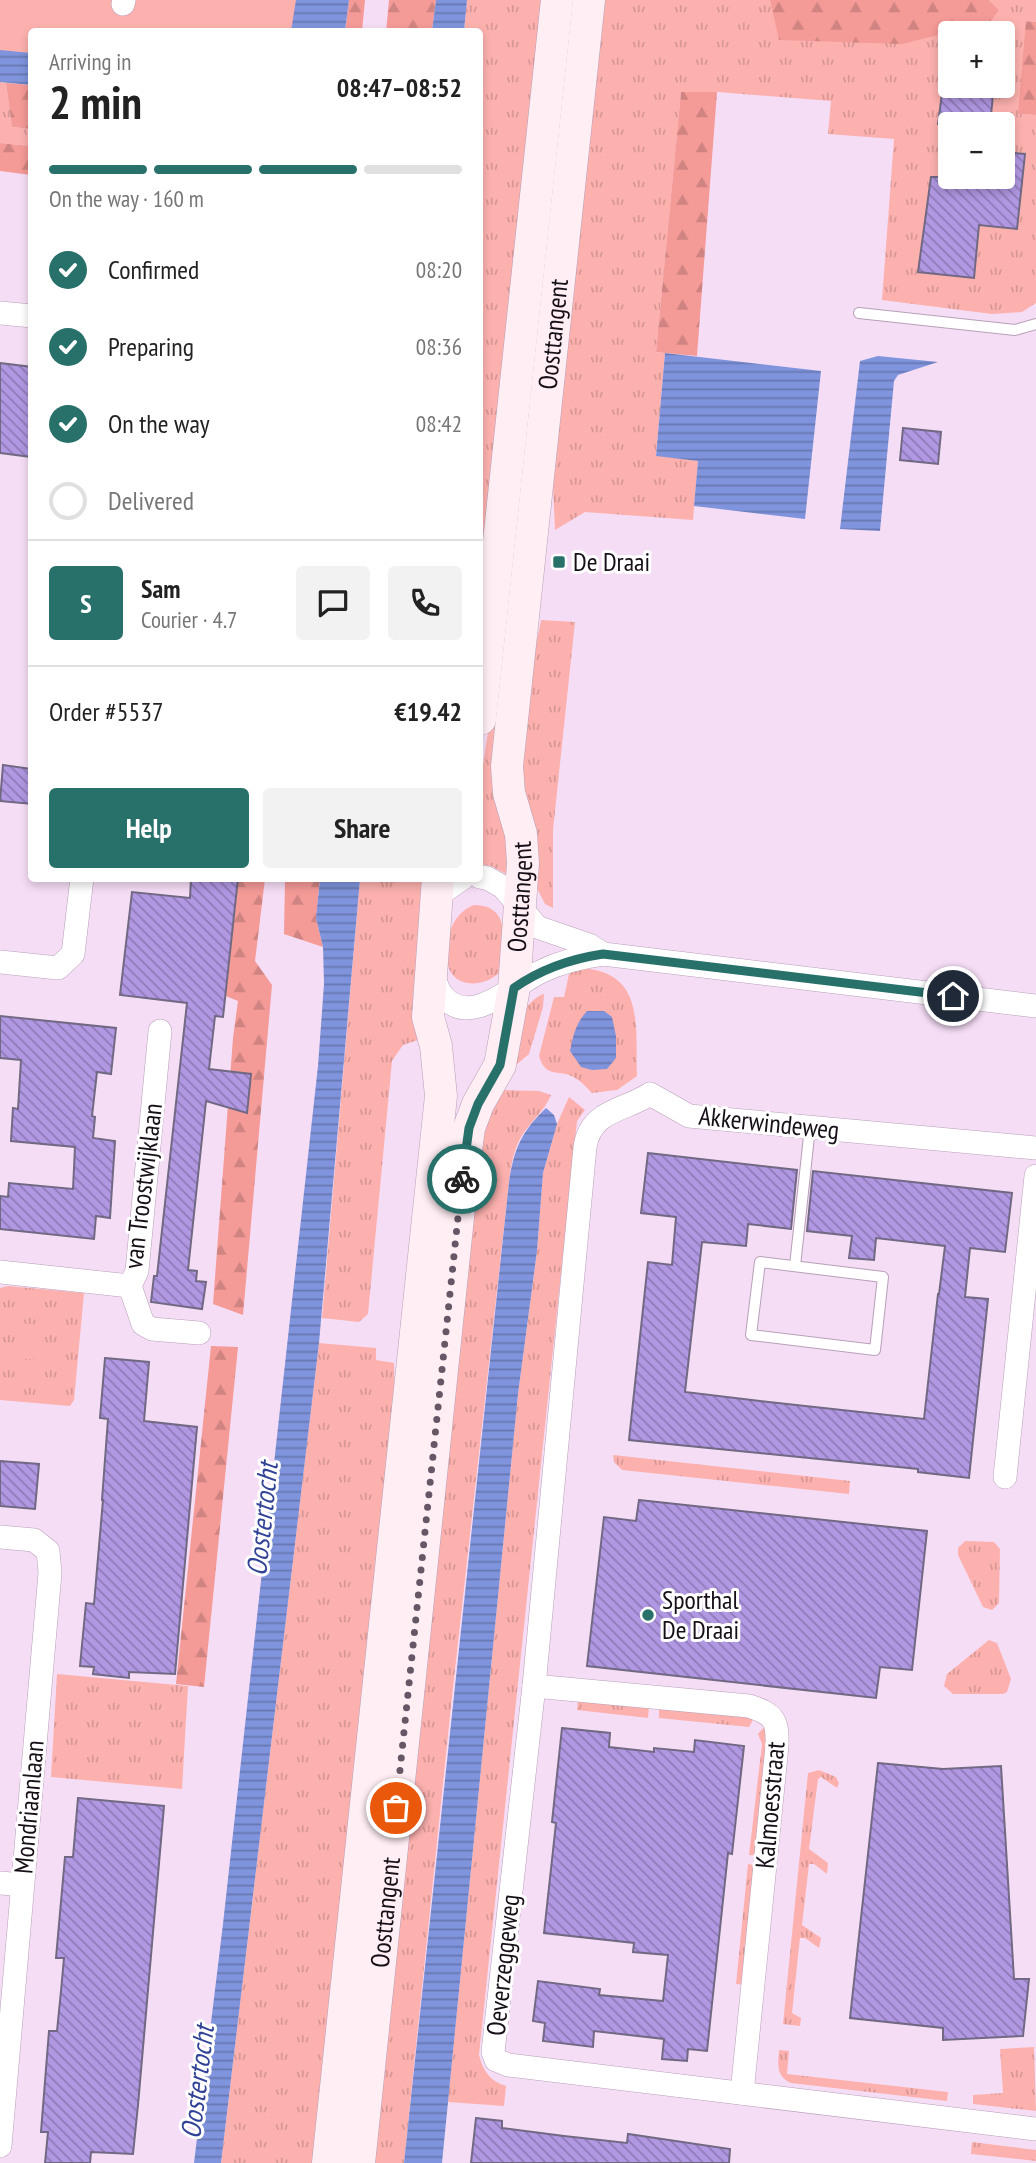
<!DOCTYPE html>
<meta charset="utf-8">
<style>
body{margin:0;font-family:"PT Sans Narrow",sans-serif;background:#f2f2f2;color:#222;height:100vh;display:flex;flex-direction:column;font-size:26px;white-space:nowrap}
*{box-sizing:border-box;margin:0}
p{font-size:23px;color:#767676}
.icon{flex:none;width:38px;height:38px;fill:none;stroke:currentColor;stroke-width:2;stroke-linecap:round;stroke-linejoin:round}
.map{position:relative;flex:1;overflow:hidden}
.sheet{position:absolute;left:28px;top:28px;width:455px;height:854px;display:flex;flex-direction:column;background:#fff;border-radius:7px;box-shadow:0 4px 10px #0003}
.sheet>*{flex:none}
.fabs{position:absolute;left:938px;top:21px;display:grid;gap:14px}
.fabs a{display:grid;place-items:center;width:77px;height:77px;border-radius:7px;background:#fff;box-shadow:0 4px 10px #0003;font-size:35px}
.pin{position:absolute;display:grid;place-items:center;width:60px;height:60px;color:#fff;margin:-30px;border:4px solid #fff;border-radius:50%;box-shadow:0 2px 7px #0007}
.courier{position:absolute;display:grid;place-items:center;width:70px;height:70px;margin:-35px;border:5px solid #28716b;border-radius:50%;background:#fff;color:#222;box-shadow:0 2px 9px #0007}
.headline em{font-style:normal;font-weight:700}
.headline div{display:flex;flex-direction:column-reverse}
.headline{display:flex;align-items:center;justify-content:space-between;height:119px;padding:0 21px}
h1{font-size:46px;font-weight:700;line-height:52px}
.bar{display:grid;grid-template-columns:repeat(4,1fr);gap:10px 7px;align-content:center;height:84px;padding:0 21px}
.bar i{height:9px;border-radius:5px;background:#e0e0e0}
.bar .selected{background:#28716b}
.bar p{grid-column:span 4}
.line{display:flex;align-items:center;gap:18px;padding:0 21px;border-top:2px solid #e0e0e0}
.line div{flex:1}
.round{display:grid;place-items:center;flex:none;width:74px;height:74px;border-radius:7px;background:#f2f2f2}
ol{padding:0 21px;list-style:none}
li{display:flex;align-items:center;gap:21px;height:77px}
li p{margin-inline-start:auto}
li .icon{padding:7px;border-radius:50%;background:#28716b;color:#fff;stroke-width:4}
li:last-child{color:#767676}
li i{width:38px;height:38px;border:4px solid #e0e0e0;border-radius:50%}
.button{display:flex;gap:14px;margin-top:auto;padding:14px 21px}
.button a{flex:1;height:80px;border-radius:7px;background:#28716b;color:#fff;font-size:28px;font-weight:700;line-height:80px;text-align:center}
.button a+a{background:#f2f2f2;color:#222}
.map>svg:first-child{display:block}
.grass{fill:url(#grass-tufts);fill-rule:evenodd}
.forest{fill:url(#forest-firs)}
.park{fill:#fcb1ae}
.water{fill:url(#water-rules)}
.building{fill:url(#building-back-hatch);stroke:#716984;stroke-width:2}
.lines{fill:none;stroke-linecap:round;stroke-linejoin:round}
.service-casing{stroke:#b8a0b8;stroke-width:12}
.minor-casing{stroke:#b8a0b8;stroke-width:24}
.secondary-casing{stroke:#b8a0b8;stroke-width:33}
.service{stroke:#fff;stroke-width:10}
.minor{stroke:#fff;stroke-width:23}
.secondary{stroke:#ffeef4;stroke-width:32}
.done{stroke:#655765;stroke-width:7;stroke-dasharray:0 12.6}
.route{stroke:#28716b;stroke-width:9}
.poi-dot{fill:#28716b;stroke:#fff;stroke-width:2.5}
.labels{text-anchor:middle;stroke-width:6;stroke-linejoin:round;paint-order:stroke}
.street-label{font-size:26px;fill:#170f17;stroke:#fff}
.poi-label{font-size:26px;fill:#170f17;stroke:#fff;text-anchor:start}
.water-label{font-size:28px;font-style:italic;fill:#324397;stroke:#fff}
</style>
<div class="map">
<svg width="1036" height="2163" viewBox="0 0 1036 2163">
<defs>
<pattern id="grass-tufts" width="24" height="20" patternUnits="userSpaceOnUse" patternTransform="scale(1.75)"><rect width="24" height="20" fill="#fcb1ae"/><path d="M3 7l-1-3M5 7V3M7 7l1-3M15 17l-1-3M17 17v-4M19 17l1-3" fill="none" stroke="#d79795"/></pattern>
<pattern id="forest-firs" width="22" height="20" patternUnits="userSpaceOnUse" patternTransform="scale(1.75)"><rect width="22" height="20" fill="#f49a97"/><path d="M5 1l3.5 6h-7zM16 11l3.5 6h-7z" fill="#d08481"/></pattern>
<pattern id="water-rules" width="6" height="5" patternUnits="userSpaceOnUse" patternTransform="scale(1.75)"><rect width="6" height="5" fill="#7f94dc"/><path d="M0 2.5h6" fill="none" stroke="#6777b1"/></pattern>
<pattern id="building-back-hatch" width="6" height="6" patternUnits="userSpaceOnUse" patternTransform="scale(1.75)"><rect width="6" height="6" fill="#b198e3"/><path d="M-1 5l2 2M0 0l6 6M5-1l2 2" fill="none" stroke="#8f7ab7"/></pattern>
</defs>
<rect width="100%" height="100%" fill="#f6ddf6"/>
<g class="grass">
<polygon points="467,0 547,0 480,626 480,32 464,32"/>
<path d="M603,0H770L780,40L999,10L989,0H1036V22L1027,21L1019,114L1036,115V303L1022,312L992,314L882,300L894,139L828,134L831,101L717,92H681L656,352L665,353L656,455L698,461L693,520L585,512L555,530L552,464ZM950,33H1003V86H950ZM950,124H1003V177H950Z"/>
<polygon points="0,82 6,83 12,127 31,129 31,146 0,143"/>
<polygon points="541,620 575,622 553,830 553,908 545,904 535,884 516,746"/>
<polygon points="489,725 505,727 512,837 508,875 491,866 480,864 480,785"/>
<polygon points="360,879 424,879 413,997 413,1014 421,1039 403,1045 392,1061 368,1314 359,1322 322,1318"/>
<path d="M474,905C514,905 503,948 499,973C483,988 451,989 447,961C443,941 453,912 474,905Z"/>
<path d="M581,968C646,972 635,1027 637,1076L617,1090L592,1093C587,1088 581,1081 575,1078C560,1068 546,1080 539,1056L554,997H564L569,974Z"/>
<path d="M544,994L543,1007L529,1054L509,1071C515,1046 516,1003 544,994Z"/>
<path d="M503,1090L539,1091L551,1095C544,1112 530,1122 521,1137C513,1151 511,1166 509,1182L451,1706L404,2163H372L481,1132Z"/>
<path d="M569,1097L585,1110L577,1121L479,2055C483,2071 490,2081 506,2086L504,2106L448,2102L518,1394L537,1251L543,1173L557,1124Z"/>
<polygon points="8,1286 84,1293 74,1400 70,1406 0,1400 0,1288"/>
<polygon points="319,1343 376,1348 376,1360 394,1363 395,1418 316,2163 221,2163"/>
<polygon points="613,1455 850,1481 849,1494 622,1470 614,1462"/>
<polygon points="965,1541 994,1542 1000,1549 999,1603 992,1610 983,1607 958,1555 958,1548"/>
<polygon points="989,1640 997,1643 1011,1679 1007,1692 1003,1694 953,1694 944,1686 947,1674"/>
<polygon points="57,1674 188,1686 182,1789 51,1777"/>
<polygon points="578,1698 649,1706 648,1718 577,1710"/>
<polygon points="659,1708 754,1718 749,1727 659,1718"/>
<polygon points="765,1726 771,1734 760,1856 749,1855 762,1744 758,1734"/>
<polygon points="819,1770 836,1777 839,1783 837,1788 821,1777 818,1779 809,1849 828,1863 827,1874 814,1864 809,1864 802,1925 821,1938 819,1948 805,1938 800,1938 792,2013 801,2018 800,2026 783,2024 808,1773"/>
<polygon points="748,1864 759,1866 746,1985 736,1984"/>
<polygon points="1034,2047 1036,2111 973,2104 973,2095 1003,2093 1000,2049"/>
<path d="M779,2050L789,2051L787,2074L948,2092L947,2101L791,2083C776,2076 778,2065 779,2050Z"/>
<polygon points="972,2142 1036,2150 1036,2161 971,2154"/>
</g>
<g class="forest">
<polygon points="349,0 365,0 362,31 345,32"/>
<polygon points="389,0 436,0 432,31 386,32"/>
<polygon points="770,0 989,0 999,10 990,22 902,44 779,40"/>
<polygon points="1026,21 1036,22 1036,115 1018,114"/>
<polygon points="6,83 31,85 31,129 12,127"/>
<polygon points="681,92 717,92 697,356 656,352"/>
<polygon points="0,143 31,146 31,175 0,171"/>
<polygon points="226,879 265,879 255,961 272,985 243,1315 213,1304 233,1038 238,1001 211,990"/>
<polygon points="285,879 320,879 316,918 323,947 284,934"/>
<polygon points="211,1346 238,1347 204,1687 176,1684"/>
</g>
<g class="park">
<polygon points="0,0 335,0 334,31 32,32 31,77 0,73"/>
<polygon points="18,1323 44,1325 41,1360 15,1358"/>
</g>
<g class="water">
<polygon points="296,0 349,0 345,31 291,31"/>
<polygon points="436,0 467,0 464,31 432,31"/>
<polygon points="0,50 31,53 31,85 0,82"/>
<polygon points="665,353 821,371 805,519 694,506 698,461 656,456"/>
<polygon points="878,356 938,362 898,375 894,381 880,531 840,529 860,361"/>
<polygon points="320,879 360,879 319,1343 221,2163 194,2163 223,1924 318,1066 324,984 323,947 316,918"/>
<path d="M587,1011H604L612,1017L616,1036V1058L607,1069L592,1070L581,1067L570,1051C573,1036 576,1023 587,1011Z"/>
<path d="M546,1108L554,1115L557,1124L543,1173L537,1251L518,1394L442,2163H404L509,1182C514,1149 521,1132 546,1108Z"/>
</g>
<g class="building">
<polygon points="943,86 994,86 990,124 938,124"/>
<polygon points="1003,152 1025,154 1017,229 979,225 974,278 918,272 931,177 1003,177"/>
<polygon points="0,363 32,367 32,457 0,453"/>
<polygon points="903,428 941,432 938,464 900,460"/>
<polygon points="3,765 32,769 32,804 0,801"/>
<polygon points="191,878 238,878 223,1017 215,1016 209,1069 251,1074 247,1113 206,1101 188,1270 197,1271 196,1281 206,1282 202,1309 151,1302 154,1276 157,1276 187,1003 120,995 132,892 190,898"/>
<polygon points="0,1016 116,1028 111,1074 97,1072 92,1116 95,1117 93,1138 115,1141 110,1218 96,1216 94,1239 0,1229 0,1196 8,1197 9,1183 73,1189 75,1147 11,1141 13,1108 18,1109 21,1060 0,1058"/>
<polygon points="648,1153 797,1170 791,1229 748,1224 746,1246 702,1242 685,1392 760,1401 924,1419 938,1294 939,1294 945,1246 876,1238 874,1260 849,1258 852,1236 807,1231 813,1171 1012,1193 1005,1252 970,1248 965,1297 988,1299 969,1478 918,1472 918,1469 629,1440 648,1262 672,1265 676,1217 641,1213"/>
<polygon points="105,1358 149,1362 144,1421 197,1427 175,1674 129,1672 129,1678 93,1674 94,1667 80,1666 86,1603 94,1604 103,1500 102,1500 108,1419 100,1418"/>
<polygon points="0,1461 39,1464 35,1509 0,1506"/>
<polygon points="639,1500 927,1531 912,1670 880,1667 876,1698 587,1666 604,1517 636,1521"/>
<polygon points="562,1728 610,1733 609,1747 654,1752 654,1748 694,1752 695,1740 744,1746 732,1854 728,1853 707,2051 688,2049 687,2061 662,2059 664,2039 594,2031 593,2047 543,2041 545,2023 533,2021 538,1981 600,1989 599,1995 663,2001 668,1955 633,1952 634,1943 544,1933 556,1823 552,1822"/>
<polygon points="878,1763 943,1769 1001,1766 1014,1979 1029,1979 1023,2036 943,2040 943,2028 850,2018"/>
<polygon points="78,1798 164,1806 138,2105 133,2154 91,2152 90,2163 45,2163 48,2132 41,2132 49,2031 57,2031 61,1991 64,1958 56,1958 65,1857 73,1857"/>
<polygon points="476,2118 502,2121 502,2128 564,2136 627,2143 628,2134 730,2149 729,2163 471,2163"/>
</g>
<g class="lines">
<g class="service-casing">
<g id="service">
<polyline points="859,313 1015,330 1036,324"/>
<polygon points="760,1262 883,1277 875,1350 751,1335"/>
<polyline points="795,1266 810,1127"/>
</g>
</g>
<g class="minor-casing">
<g id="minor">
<polyline points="123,4 124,0"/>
<polyline points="0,313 32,316"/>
<polyline points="480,877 487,878 503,887 537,927 589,945 603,954"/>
<polyline points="437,896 463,878"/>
<polyline points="0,962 58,968 73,954 82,878"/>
<path d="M432,971C435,979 437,990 443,996C470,1029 514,984 540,972C560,962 581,957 603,954L1036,1006"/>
<polyline points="160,1031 137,1271 130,1286 143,1324 152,1329 199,1333"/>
<path d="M1036,1148L689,1116L650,1094C625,1111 591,1109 585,1147L534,1686L493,2052L496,2060L508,2065L1036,2129"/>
<polyline points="0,1272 130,1286"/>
<polyline points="1005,1477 1036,1176"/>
<polyline points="0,1537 34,1540 48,1551 50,1573 0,2146"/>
<path d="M534,1686L749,1706C774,1714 778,1720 777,1746L742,2093"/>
<polyline points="0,1883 22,1885"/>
</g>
</g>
<g class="secondary-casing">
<g id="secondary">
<polyline points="480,719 557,0"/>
<polyline points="328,2163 441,1096 436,1046 428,1017 438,878"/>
<path id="s1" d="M359,2163L462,1179L469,1128L478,1104L500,1065L514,988L523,863L521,834L509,793L507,766L589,0"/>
</g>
</g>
<use href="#service" class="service"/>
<use href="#minor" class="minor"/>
<use href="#secondary" class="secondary"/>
</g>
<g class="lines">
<polyline class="done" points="396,1808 462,1179"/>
<path class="route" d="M462,1179L469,1128L478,1104L500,1065L514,988C541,969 570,959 603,954L953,996"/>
</g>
<g class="poi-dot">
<rect x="552" y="555" width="14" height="14" rx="3.5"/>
<circle cx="648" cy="1615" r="7"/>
</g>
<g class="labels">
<g class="street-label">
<text dy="9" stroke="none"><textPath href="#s1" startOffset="1848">Oosttangent</textPath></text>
<text dy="9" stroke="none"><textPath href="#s1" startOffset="1281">Oosttangent</textPath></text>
<text transform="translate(769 1123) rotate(6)" y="9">Akkerwindeweg</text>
<text transform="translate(143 1186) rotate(-83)" y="9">van Troostwijklaan</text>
<text transform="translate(770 1805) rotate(-85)" y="9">Kalmoesstraat</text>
<text transform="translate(29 1807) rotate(-85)" y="9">Mondriaanlaan</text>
<text dy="9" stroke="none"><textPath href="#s1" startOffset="252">Oosttangent</textPath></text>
<text transform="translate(503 1965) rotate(-84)" y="9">Oeverzeggeweg</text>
</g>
<g class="poi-label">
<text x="573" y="571">De Draai</text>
<text x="662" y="1609">Sporthal<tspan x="662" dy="30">De Draai</tspan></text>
</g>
<g class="water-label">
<text transform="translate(262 1519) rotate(-84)" y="10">Oostertocht</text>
<text transform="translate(197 2082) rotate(-83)" y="10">Oostertocht</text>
</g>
</g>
</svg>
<div class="fabs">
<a>+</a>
<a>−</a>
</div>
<div class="pin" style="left:396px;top:1808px;background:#ea580c"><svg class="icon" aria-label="bag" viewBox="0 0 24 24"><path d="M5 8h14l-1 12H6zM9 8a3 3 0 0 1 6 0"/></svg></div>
<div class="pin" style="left:953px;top:996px;background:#1f2937"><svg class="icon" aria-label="home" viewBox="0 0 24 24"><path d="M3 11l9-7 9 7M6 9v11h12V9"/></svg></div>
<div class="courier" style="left:462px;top:1179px"><svg class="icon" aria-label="bike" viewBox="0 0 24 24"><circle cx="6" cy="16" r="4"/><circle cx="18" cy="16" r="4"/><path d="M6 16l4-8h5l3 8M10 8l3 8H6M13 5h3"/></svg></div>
<section class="sheet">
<div class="headline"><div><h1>2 min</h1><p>Arriving in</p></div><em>08:47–08:52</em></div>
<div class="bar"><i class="selected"></i><i class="selected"></i><i class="selected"></i><i></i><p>On the way · 160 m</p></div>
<ol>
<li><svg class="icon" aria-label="check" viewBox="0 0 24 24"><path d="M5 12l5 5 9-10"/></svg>Confirmed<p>08:20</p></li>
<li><svg class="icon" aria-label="check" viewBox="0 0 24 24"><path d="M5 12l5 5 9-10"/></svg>Preparing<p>08:36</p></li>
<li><svg class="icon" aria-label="check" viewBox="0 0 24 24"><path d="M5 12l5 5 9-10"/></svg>On the way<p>08:42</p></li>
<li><i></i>Delivered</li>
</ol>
<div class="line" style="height:126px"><b class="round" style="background:#28716b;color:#fff">S</b><div><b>Sam</b><p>Courier · 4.7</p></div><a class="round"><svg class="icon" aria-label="chat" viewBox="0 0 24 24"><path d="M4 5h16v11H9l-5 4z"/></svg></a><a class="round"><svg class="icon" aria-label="phone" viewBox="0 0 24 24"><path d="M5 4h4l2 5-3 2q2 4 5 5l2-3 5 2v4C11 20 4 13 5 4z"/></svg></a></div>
<div class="line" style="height:91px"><div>Order #5537</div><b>€19.42</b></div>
<div class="button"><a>Help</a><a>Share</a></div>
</section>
</div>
